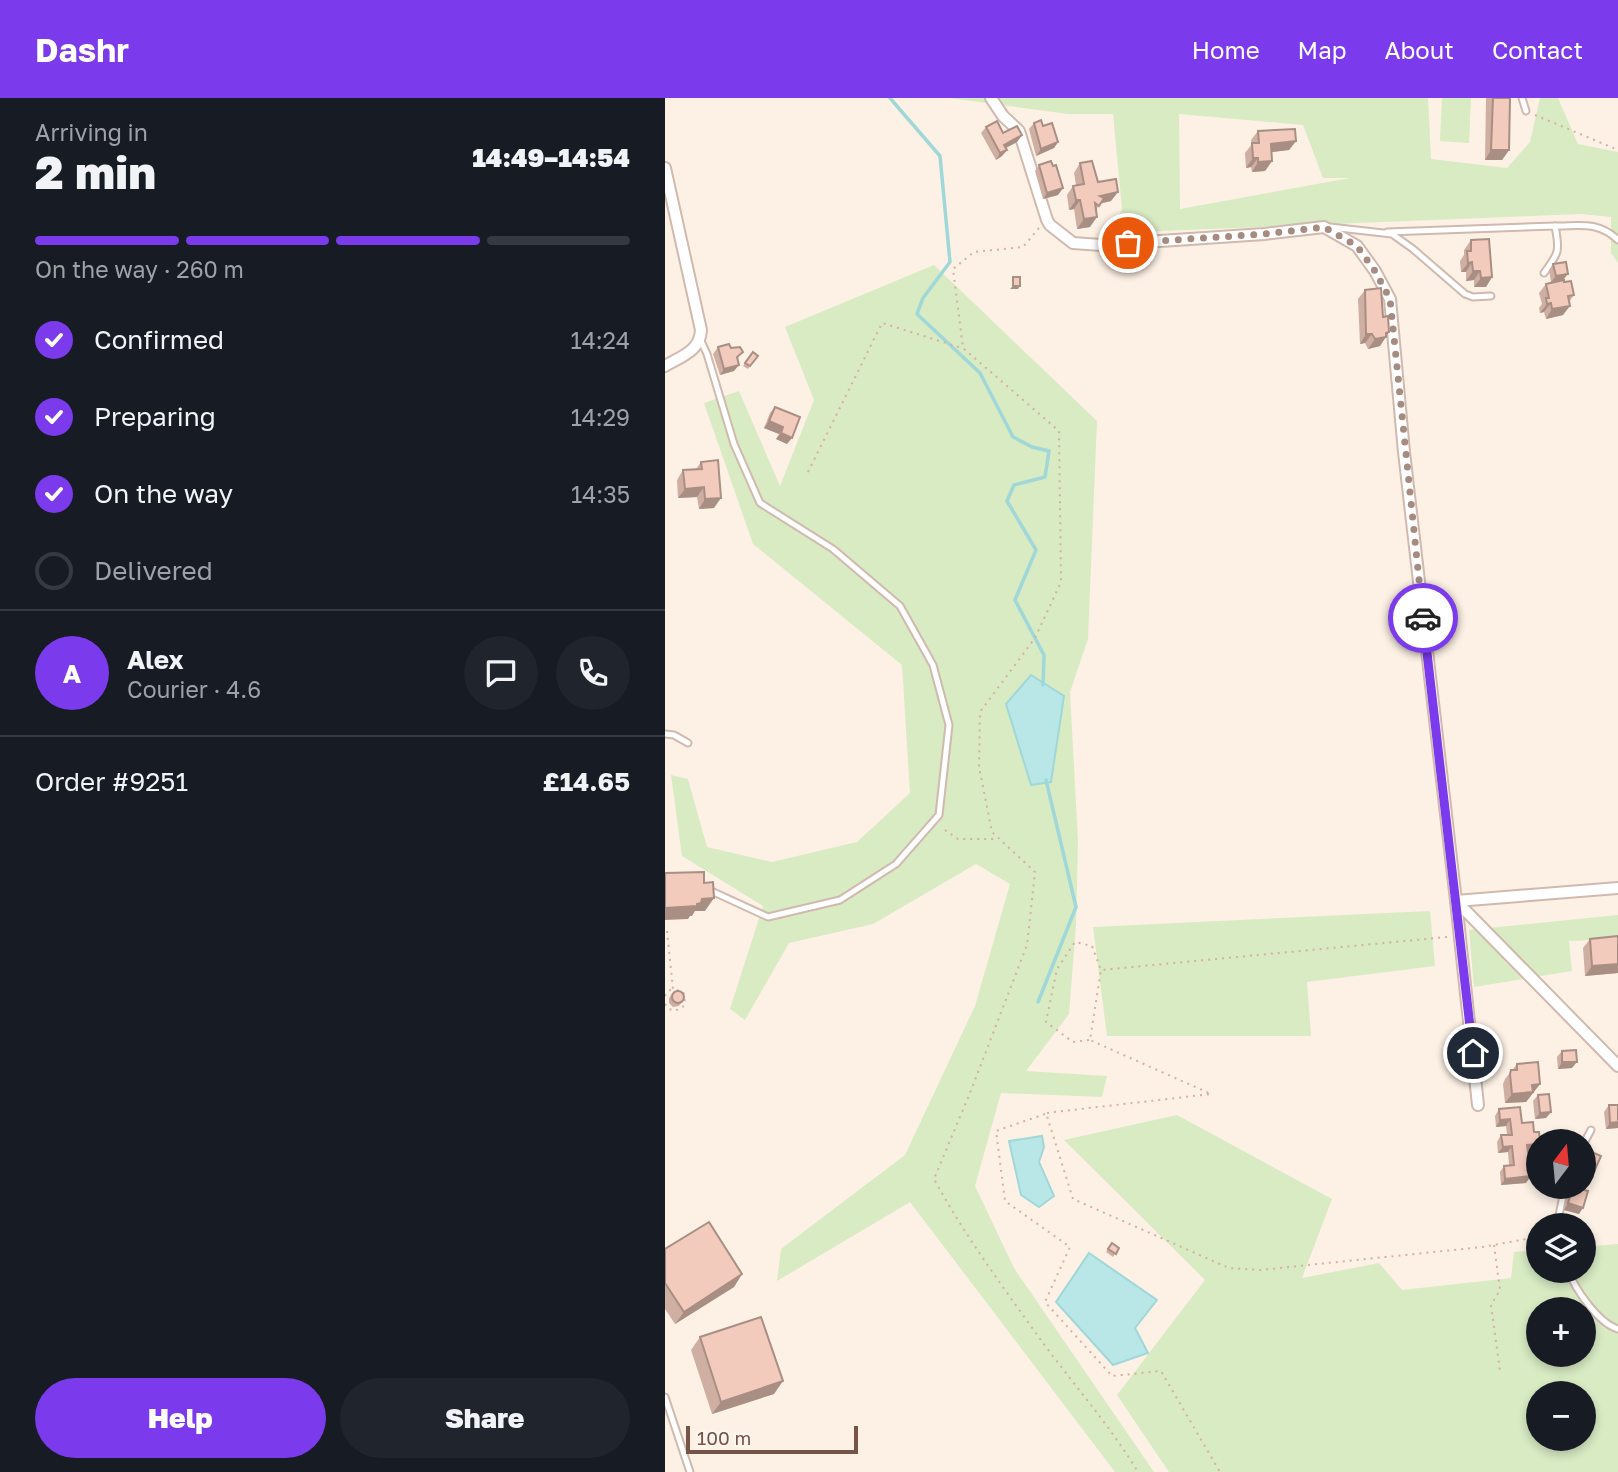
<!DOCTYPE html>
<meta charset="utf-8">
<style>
body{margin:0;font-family:"Golos Text",sans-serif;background:#20242c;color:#f1f3f6;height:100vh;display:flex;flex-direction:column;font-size:26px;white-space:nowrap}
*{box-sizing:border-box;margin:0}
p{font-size:23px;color:#9ea1a6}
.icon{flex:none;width:38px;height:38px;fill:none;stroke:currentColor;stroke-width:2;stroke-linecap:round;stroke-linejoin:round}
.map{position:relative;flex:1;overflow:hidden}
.side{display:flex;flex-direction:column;background:#171b24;width:665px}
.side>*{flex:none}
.needle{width:46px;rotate:16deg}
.controls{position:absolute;left:861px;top:1031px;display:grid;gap:14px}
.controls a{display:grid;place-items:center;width:70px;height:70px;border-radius:50%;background:#171b24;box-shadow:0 4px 10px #0003;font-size:35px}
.scale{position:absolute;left:21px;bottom:18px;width:172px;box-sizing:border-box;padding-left:7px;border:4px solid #76544a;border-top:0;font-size:19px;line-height:24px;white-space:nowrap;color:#76544a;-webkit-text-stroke:5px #fff5ec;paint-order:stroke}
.pin{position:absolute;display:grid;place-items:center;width:60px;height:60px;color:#fff;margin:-30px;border:4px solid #fff;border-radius:50%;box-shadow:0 2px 7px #0007}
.courier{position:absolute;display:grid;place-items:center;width:70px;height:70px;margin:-35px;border:5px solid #7c3aed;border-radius:50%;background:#fff;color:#222;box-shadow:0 2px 9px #0007}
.headline em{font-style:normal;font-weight:800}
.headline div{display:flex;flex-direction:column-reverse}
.headline{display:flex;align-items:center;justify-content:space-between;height:119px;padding:0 35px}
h1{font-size:46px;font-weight:800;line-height:52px}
.bar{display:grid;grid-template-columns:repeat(4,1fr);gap:10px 7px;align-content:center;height:84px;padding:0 35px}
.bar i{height:9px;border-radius:5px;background:#363941}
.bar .on{background:#7c3aed}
.bar p{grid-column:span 4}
.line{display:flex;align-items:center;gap:18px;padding:0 35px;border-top:2px solid #363941}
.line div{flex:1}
.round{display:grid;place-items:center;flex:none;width:74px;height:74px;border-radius:37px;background:#20242c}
ol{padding:0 35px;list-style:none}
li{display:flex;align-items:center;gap:21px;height:77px}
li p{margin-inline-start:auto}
li .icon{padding:7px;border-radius:50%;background:#7c3aed;color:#fff;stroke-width:4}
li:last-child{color:#9ea1a6}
li i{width:38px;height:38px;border:4px solid #363941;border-radius:50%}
.action{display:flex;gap:14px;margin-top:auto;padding:14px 35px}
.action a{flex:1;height:80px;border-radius:42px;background:#7c3aed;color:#fff;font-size:28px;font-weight:800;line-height:80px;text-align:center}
.action a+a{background:#20242c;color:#f1f3f6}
header{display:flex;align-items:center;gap:42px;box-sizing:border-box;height:98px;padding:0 35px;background:#7c3aed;color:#fff}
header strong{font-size:33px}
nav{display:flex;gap:38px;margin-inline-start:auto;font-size:24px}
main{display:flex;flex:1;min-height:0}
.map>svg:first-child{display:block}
.green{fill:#d8ebc3;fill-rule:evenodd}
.water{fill:#b9e6e7;stroke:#a0d7d8;stroke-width:2}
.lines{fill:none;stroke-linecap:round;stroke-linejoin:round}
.stream{stroke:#a0d7d8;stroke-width:3.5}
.lane-casing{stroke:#d0b9ae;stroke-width:9}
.street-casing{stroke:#d0b9ae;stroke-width:14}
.path{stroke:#d7aea0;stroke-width:2;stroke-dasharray:2 5;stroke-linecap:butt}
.lane{stroke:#fff;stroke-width:5}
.street{stroke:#fff;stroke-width:10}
.wall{fill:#d0afa3}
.shaded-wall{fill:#a98e84}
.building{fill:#f2cbbd;stroke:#a98e84;stroke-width:2}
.done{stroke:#a58b80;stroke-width:7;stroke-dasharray:0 12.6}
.route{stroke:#7c3aed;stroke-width:9}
</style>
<header>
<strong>Dashr</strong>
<nav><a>Home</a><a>Map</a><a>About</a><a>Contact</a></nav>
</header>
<main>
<section class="side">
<div class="headline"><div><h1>2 min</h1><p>Arriving in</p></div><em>14:49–14:54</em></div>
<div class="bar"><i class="on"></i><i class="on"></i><i class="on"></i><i></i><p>On the way · 260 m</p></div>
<ol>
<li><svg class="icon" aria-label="check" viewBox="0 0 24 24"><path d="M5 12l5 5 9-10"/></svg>Confirmed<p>14:24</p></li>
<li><svg class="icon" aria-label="check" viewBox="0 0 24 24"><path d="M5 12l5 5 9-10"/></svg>Preparing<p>14:29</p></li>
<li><svg class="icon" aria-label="check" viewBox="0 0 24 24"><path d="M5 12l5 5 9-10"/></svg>On the way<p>14:35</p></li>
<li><i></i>Delivered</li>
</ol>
<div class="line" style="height:126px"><b class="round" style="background:#7c3aed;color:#fff">A</b><div><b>Alex</b><p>Courier · 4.6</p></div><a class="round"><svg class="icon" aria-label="chat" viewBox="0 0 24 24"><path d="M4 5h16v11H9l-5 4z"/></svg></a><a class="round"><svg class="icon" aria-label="phone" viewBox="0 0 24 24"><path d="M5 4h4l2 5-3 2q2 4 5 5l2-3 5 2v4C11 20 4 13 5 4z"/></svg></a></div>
<div class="line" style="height:91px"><div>Order #9251</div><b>£14.65</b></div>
<div class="action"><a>Help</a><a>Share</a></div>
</section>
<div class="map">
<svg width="953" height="1374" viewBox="0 0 953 1374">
<rect width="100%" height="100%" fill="#fdf1e5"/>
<g class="green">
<path d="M284,0H763L766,61L842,70L865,44L875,0H893L913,46L953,54V165L946,155V119L917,116L447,135L457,111L448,16H403ZM514,16L638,27L658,80H685L515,111Z"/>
<polygon points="777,0 806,0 804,45 775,43"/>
<polygon points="269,167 432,323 423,541 405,594 413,743 411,827 404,916 361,973 442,978 437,999 336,995 310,1088 349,1170 489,1374 450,1374 245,1104 112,1183 116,1151 240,1057 310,908 345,786 311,766 208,826 124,845 80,922 65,911 98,808 17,758 6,677 23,681 42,749 107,764 192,744 245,695 237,567 88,446 39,305 74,293 115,388 149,302 120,229"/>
<polygon points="765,813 770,868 642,884 646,938 442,938 428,829"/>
<polygon points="953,817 953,841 904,843 907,873 809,889 804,832"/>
<path d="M512,1017L667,1101L637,1180L714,1165L737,1192L846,1180L849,1154L873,1152V1172H919V1149L953,1146V1374H504L452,1297L540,1182L399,1042ZM873,1211H919V1256H873ZM873,1295H919V1340H873Z"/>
</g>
<g class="water">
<polygon points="366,577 399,598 386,684 366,687 341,606"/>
<polygon points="377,1038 379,1049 374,1064 389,1098 374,1109 356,1097 344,1043"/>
<polygon points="424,1155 492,1202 470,1230 483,1255 448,1267 391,1204"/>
</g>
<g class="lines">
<g class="stream">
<polyline points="225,0 275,58 285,164 258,200 252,216 315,275 348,339 367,349 384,353 380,379 349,387 342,403 371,452 350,502 379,557 378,587"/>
<polyline points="373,904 411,809 381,682"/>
</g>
<g class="lane-casing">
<g id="lane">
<polyline points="857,0 861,13"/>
<path d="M890,128C916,128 933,123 953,142"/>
<polyline points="665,129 727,136 748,151 800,196 808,199 826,198"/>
<path d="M722,134L890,128C895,153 894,155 879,175"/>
<polyline points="36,243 42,256 69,346 95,405 168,451 235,508 268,567 284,627 274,717 231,766 175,802 103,819 42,791"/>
<polyline points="0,636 9,637 23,645"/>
<polyline points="919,1045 926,1032"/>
<polyline points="892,1127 900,1088"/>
<path d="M903,1172C910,1191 933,1225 953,1231"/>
<polyline points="0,1299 25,1374"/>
</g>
</g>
<g class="street-casing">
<g id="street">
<polyline points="326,0 338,18 354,33 382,122 385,127 408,145 436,147 599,136 659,129 692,148 710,173 725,201 739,354 791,803 953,790"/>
<path d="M0,70L36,232C35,253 17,258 0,268"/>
<polyline points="791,803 953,968"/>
<polyline points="791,803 813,1007"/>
</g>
</g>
<g class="path">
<polyline points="870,17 953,52"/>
<path d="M374,130L358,149L309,154L288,171L298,250L394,333L396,484L370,540L315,614L314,669L327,734L370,774L362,847L305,995L269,1081C300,1138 340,1192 378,1245C410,1288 445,1328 473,1374"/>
<polyline points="143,374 217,225 297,250"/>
<polyline points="280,732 293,741 332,741"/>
<polyline points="2,833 8,891"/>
<polyline points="782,839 436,872 425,942 546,996 381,1015 408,1101 564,1170 595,1172 817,1149 873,1139"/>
<polyline points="0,898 2,894 7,891"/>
<polyline points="0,906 4,911 10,913 19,908 20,898 18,894 9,891"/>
<polyline points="424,942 408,944 381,924 392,871 410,844 427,848 436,872"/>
<polyline points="380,1016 331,1033 340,1103 405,1149 380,1204 447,1278 496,1273 555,1374"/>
<polyline points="829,1147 835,1192 826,1207 835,1273"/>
</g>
<use href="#lane" class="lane"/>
<use href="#street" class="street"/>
</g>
<g class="wall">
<polygon points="821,0 845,0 844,52 837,62 820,62"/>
<polygon points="369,25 378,28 393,44 389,50 371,58 364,31"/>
<polygon points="321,29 338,35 357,37 352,44 341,50 342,52 337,58 331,62 316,35"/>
<polygon points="593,33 631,43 624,52 607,54 607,63 600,73 587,74 586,69 581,70 580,55 587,46 586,42"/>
<polygon points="415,65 433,84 446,103 435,106 431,112 425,129 412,131 409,111 404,112 402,97 408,88 411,87 409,75"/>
<polygon points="374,67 398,90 393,97 378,101 370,73"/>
<polygon points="806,142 827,179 821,189 809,189 809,182 801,183 801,174 796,174 795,163 799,157 799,152"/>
<polygon points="888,166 909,197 904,204 898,217 881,221 879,214 875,215 874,210 877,206 874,195 881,186 886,184 884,172"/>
<polygon points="700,192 718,219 724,234 715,248 703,251 700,245 695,246 693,201"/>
<polygon points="53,249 66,250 74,260 72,261 69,273 55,277 48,256"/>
<polygon points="88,254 93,258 83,271 78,268"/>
<polygon points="110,309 122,346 111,341 114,336 99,330 105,315"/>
<polygon points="36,364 49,410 34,411 32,399 13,400 12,382 18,372 31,371"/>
<polygon points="953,838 953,875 920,878 918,850 925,841"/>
<polygon points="9,893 19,901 14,908 8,909 4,905 4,900"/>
<polygon points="897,953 907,970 893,971 892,959"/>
<polygon points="852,966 875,986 861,1004 840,1005 838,986 840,981"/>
<polygon points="873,997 886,1014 881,1020 870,1021 868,1003"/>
<polygon points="944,1007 953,1007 953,1030 941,1031 939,1014"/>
<polygon points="834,1011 857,1025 869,1034 873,1046 873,1048 871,1052 863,1053 861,1085 836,1087 835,1074 839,1068 844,1067 843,1054 833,1055 832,1044 836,1037 842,1037 841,1028 831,1029 830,1018"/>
<polygon points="922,1052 929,1074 924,1080 919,1078 919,1056"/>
<polygon points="908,1089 914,1116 899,1112 903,1095"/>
<polygon points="447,1145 454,1150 448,1159 441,1154"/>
<polygon points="0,1151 77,1176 69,1189 10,1226 0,1211"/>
<polygon points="35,1239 109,1296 47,1316 26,1252"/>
</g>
<g class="shaded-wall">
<polygon points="357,37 352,44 335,53 339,47"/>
<polygon points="631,43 624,52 599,55 606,46"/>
<polygon points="393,44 389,50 371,58 376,51"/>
<polygon points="342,52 337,58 331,62 335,55"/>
<polygon points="826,52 844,52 837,62 820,62"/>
<polygon points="588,60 593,60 586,69 581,70"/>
<polygon points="607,63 600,73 587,74 593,64"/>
<polygon points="398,90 393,97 378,101 382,95"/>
<polygon points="453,94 446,103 432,106 435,98"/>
<polygon points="411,102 415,102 409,111 404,112"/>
<polygon points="432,119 425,129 412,131 419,121"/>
<polygon points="807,164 801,174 796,174 803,165"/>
<polygon points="808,173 815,173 809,182 801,183"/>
<polygon points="903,176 898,182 886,184 891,178"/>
<polygon points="827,179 821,189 809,189 816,180"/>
<polygon points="348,188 355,188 353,191 345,191"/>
<polygon points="886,205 879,214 875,215 882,206"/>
<polygon points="905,208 898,217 881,221 887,211"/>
<polygon points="724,234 715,248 703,251 710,241 721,235"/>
<polygon points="701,236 707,236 700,245 695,246"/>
<polygon points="74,267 69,273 55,277 59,271"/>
<polygon points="104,323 118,329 114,336 99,330"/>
<polygon points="116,335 127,340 122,346 111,341"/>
<polygon points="39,389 32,399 13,400 20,391"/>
<polygon points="56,400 49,410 34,411 40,401"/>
<polygon points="49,800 40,813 30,813 27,818 25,818 23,821 0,822 0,811 37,801"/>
<polygon points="953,866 953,875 920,878 927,868"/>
<polygon points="897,964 912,964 907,970 893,971"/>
<polygon points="875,986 861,1004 840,1005 847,996 867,987"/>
<polygon points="886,1014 881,1020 870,1021 875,1015"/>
<polygon points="845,1021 841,1028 831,1029 835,1022"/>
<polygon points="953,1024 953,1030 941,1031 945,1025"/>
<polygon points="873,1046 873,1048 871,1052 858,1053 862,1047"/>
<polygon points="847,1048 843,1054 833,1055 838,1049"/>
<polygon points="866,1078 861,1085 836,1087 840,1081"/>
<polygon points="903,1105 918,1110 914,1116 899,1112"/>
<polygon points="77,1176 69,1189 10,1226 19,1214"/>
<polygon points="118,1283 109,1296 47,1316 56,1304"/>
</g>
<g class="building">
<polygon points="828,0 845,0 844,52 826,52"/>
<polygon points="376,22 378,28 387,25 393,44 376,51 369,25"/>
<polygon points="332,23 338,35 352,28 357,37 339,47 342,52 335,55 321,29"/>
<polygon points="630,31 631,43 606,46 607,63 593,64 593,60 588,60 587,45 594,45 593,33"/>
<polygon points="386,63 388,68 391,67 398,90 382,95 374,67"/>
<polygon points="427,63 433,84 451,81 453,94 435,98 439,100 434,108 430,105 432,119 419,121 415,102 411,102 408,88 419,86 415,65"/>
<polygon points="824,141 827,179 816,180 815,173 808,173 807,164 803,165 802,153 806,153 806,142"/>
<polygon points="901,164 903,176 891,178 888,166"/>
<rect x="348" y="179" width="7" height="9"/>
<polygon points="899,182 899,184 906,183 909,197 903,198 905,208 887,211 886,205 882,206 881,200 884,200 881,186"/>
<polygon points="716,190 718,219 723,218 724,234 721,235 721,239 710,241 707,236 701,236 700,192"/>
<polygon points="64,246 66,250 75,249 78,254 72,259 74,267 59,271 53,249"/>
<polygon points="88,254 93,258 85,268 80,265"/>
<polygon points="110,309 135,319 127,340 116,335 118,329 104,323"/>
<polygon points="53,362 56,400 40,401 39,389 20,391 18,372 37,371 36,364"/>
<polygon points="39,774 39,785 48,784 49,800 37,801 36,805 32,806 32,808 0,810 0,775"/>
<polygon points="953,838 953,866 927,868 925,841"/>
<circle cx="13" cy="899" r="6"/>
<polygon points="911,952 912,964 897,964 897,953"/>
<polygon points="873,964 875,986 867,987 868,994 847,996 845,976 846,972 852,972 852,966"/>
<polygon points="884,996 886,1014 875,1015 873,997"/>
<polygon points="944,1007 953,1007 953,1024 945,1025"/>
<polygon points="855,1009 857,1025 868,1024 869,1034 874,1034 875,1043 873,1043 873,1046 862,1047 866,1078 840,1081 839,1068 849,1067 847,1048 838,1049 836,1037 847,1037 845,1021 835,1022 834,1011"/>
<polygon points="922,1052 936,1058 929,1074 919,1069 919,1059"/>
<polygon points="908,1089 923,1093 918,1110 903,1105"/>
<polygon points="44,1124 77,1176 19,1214 0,1185 0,1151"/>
<polygon points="447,1145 454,1150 451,1156 443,1151"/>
<polygon points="96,1219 118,1283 56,1304 35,1239"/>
</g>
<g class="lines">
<polyline class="done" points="463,145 600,136 659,129 692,148 710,173 725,201 758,520"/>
<polyline class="route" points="758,520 808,955"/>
</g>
</svg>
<div class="controls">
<a><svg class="needle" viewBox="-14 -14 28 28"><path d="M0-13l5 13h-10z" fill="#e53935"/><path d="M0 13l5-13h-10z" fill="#9ea1a6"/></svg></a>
<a><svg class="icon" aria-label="layers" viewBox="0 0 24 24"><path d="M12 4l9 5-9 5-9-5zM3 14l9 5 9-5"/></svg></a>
<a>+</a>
<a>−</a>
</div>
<div class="scale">100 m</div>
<div class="pin" style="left:463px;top:145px;background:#ea580c"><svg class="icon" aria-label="bag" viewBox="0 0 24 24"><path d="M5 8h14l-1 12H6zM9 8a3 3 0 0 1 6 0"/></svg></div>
<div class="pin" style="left:808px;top:955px;background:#1f2937"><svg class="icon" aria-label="home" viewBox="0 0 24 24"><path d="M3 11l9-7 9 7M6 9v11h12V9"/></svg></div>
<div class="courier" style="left:758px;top:520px"><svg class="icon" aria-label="car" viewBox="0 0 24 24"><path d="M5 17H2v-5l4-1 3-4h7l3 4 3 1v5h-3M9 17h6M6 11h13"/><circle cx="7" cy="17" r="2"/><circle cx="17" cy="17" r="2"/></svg></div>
</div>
</main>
